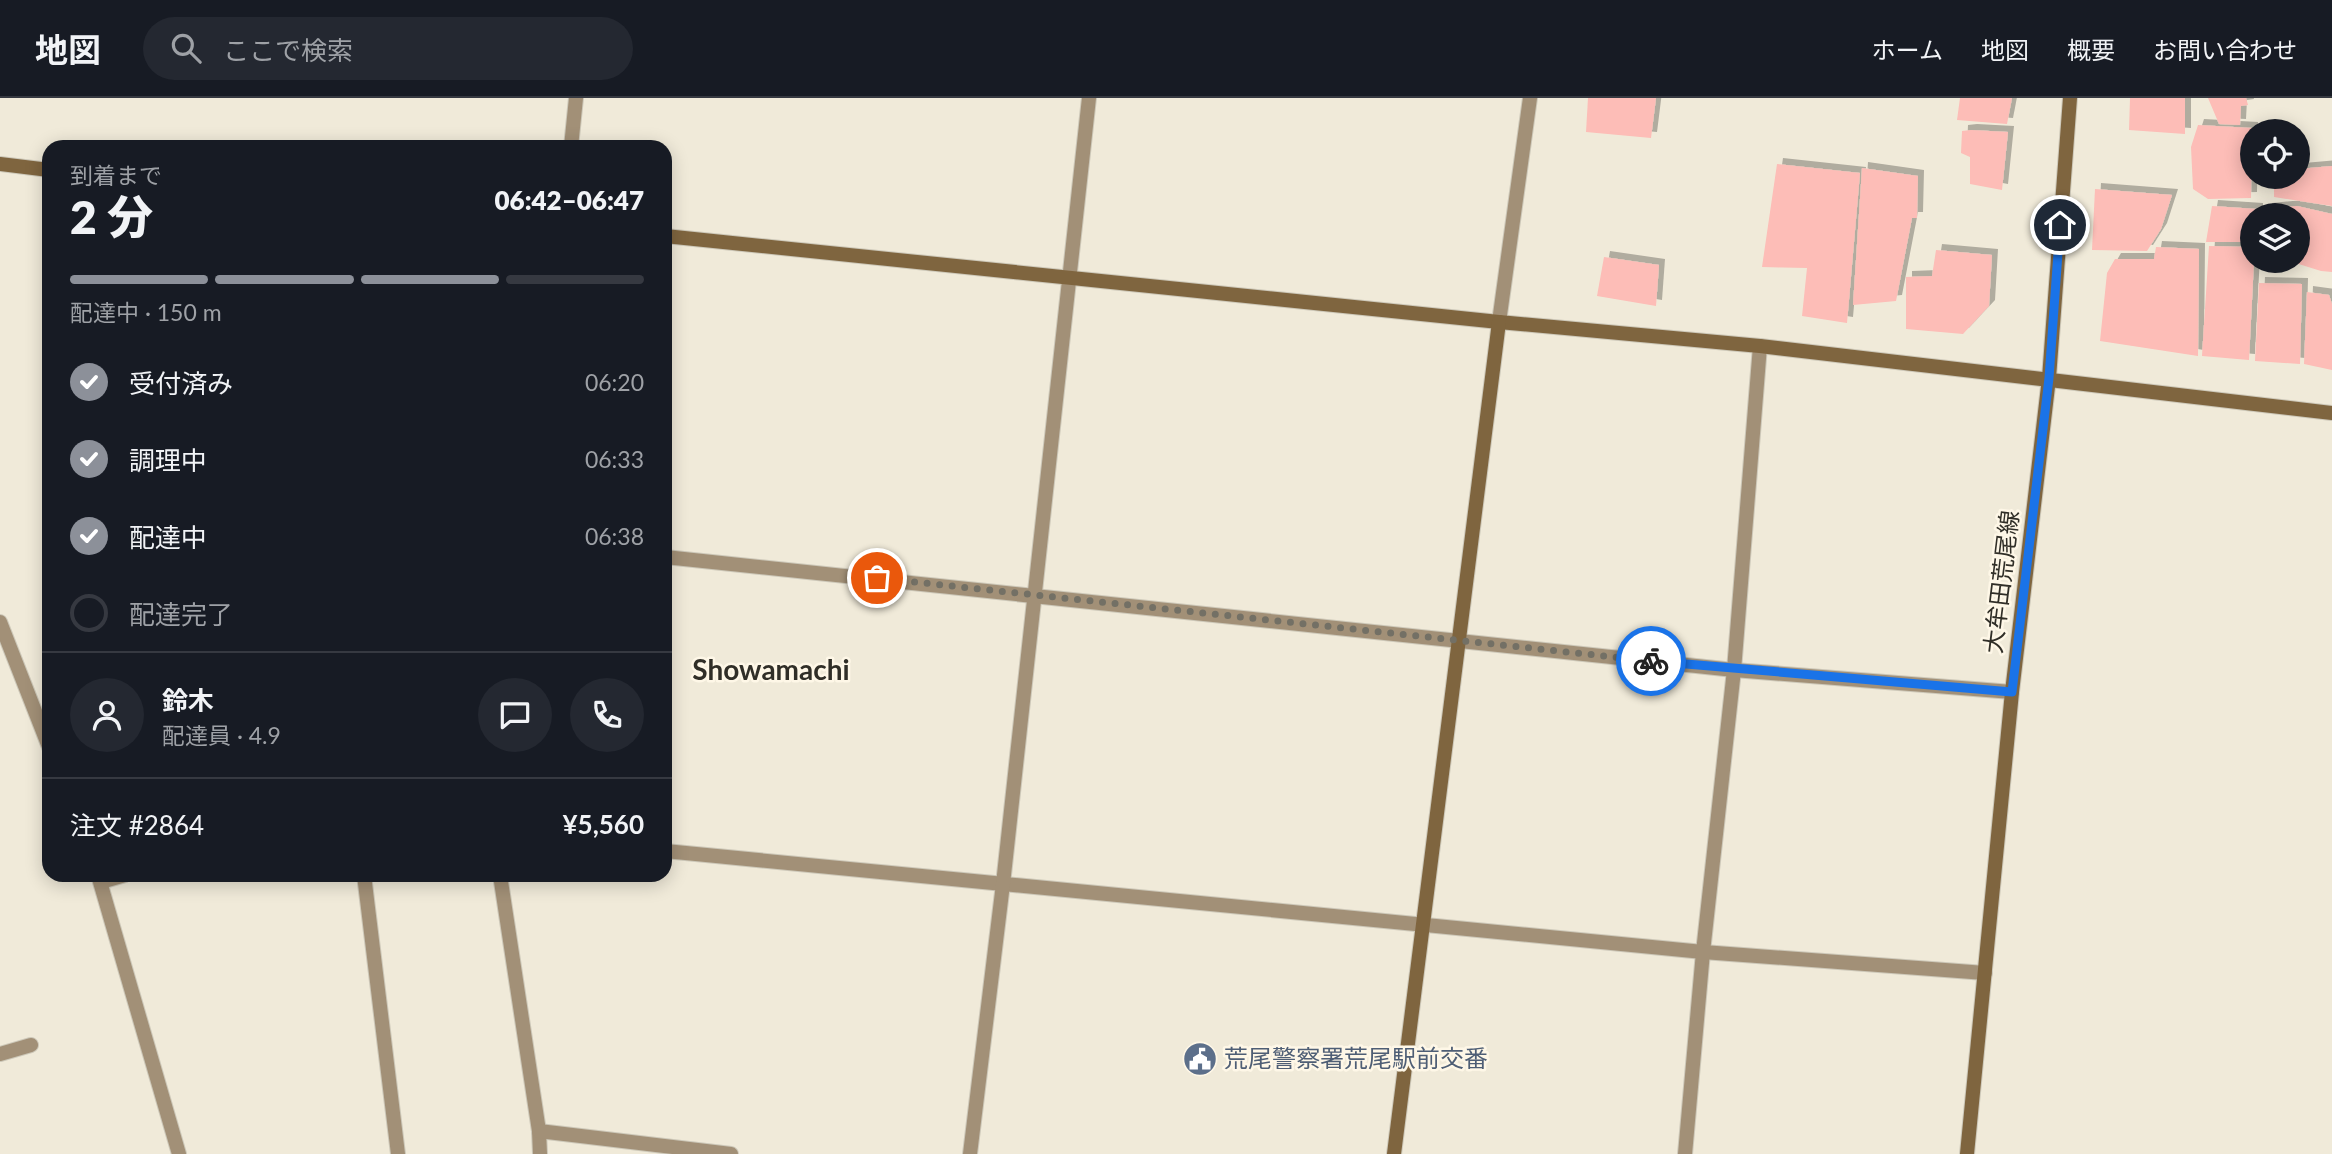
<!DOCTYPE html>
<html lang="ja">
<meta charset="utf-8">
<style>
body{margin:0;font-family:Lato,"Noto Sans JP",sans-serif;background:#242831;color:#f1f3f6;height:100vh;display:flex;flex-direction:column;font-size:26px;white-space:nowrap}
*{box-sizing:border-box;margin:0}
p{font-size:23px;color:#9ea1a6}
.icon{flex:none;width:38px;height:38px;fill:none;stroke:currentColor;stroke-width:2;stroke-linecap:round;stroke-linejoin:round}
.map{position:relative;flex:1;overflow:hidden}
.sheet{position:absolute;left:42px;top:42px;width:630px;height:742px;display:flex;flex-direction:column;background:#171b24;border-radius:21px;box-shadow:0 4px 18px #0003}
.sheet>*{flex:none}
.tools{position:absolute;left:2240px;top:21px;display:grid;gap:14px}
.tools a{display:grid;place-items:center;width:70px;height:70px;border-radius:50%;background:#171b24;box-shadow:0 4px 18px #0003;font-size:35px}
.pin{position:absolute;display:grid;place-items:center;width:60px;height:60px;color:#fff;margin:-30px;border:4px solid #fff;border-radius:50%;box-shadow:0 2px 7px #0007}
.courier{position:absolute;display:grid;place-items:center;width:70px;height:70px;margin:-35px;border:5px solid #1a73e8;border-radius:50%;background:#fff;color:#222;box-shadow:0 2px 9px #0007}
.head em{font-style:normal;font-weight:800}
.head div{display:flex;flex-direction:column-reverse}
.head{display:flex;align-items:center;justify-content:space-between;height:119px;padding:0 28px}
h1{font-size:46px;font-weight:800;line-height:52px}
.bar{display:grid;grid-template-columns:repeat(4,1fr);gap:10px 7px;align-content:center;height:84px;padding:0 28px}
.bar i{height:9px;border-radius:5px;background:#363941}
.bar .on{background:#8c9099}
.bar p{grid-column:span 4}
.line{display:flex;align-items:center;gap:18px;padding:0 28px;border-top:2px solid #363941}
.line div{flex:1}
.round{display:grid;place-items:center;flex:none;width:74px;height:74px;border-radius:37px;background:#242831}
ol{padding:0 28px;list-style:none}
li{display:flex;align-items:center;gap:21px;height:77px}
li p{margin-inline-start:auto}
li .icon{padding:7px;border-radius:50%;background:#8c9099;color:#fff;stroke-width:4}
li:last-child{color:#9ea1a6}
li i{width:38px;height:38px;border:4px solid #363941;border-radius:50%}
header{display:flex;align-items:center;gap:42px;box-sizing:border-box;height:98px;padding:0 35px;background:#171b24;border-bottom:2px solid #363941}
header strong{font-size:33px}
nav{display:flex;gap:38px;margin-inline-start:auto;font-size:24px}
.search{width:490px;height:63px;background:#242831;display:flex;align-items:center;gap:18px;box-sizing:border-box;padding:0 24px;border-radius:38px;color:#9ea1a6;font-size:26px}
.map>svg:first-child{display:block}
.building{fill:#fdbdb7;filter:url(#shadow)}
.lines{fill:none;stroke-linecap:round;stroke-linejoin:round}
.street-casing{stroke:#cdc8b9;stroke-width:16}
.secondary-casing{stroke:#cdc8b9;stroke-width:16}
.street{stroke:#a29077;stroke-width:14}
.secondary{stroke:#7f653f;stroke-width:14}
.done{stroke:#737065;stroke-width:7;stroke-dasharray:0 12.6}
.route{stroke:#1a73e8;stroke-width:9}
.labels{text-anchor:middle;stroke-width:5;stroke-linejoin:round;paint-order:stroke}
.street-label{font-size:24px;fill:#302e27;stroke:#fef7e7}
.service-label{font-size:24px;fill:#4e5e75;stroke:#fef7e7;text-anchor:start}
.quarter-label{font-size:28px;font-weight:bold;fill:#302e27;stroke:#fef7e7}
</style>
<header>
<strong>地図</strong>
<div class="search"><svg class="icon" aria-label="search" viewBox="0 0 24 24"><circle cx="10" cy="10" r="6"/><path d="M15 15l6 6"/></svg>ここで検索</div>
<nav><a>ホーム</a><a>地図</a><a>概要</a><a>お問い合わせ</a></nav>
</header>
<div class="map">
<svg width="2332" height="1056" viewBox="0 0 2332 1056">
<defs>
<filter id="shadow"><feDropShadow dx="6" dy="-6" stdDeviation="0" flood-color="#0004"/></filter>
</defs>
<rect width="100%" height="100%" fill="#f0ead9"/>
<g class="building">
<polygon points="1588,0 1656,0 1651,40 1586,34"/>
<polygon points="1960,0 2012,0 2007,26 1957,22"/>
<polygon points="2130,0 2185,0 2185,36 2129,32"/>
<polygon points="2208,0 2246,0 2248,7 2241,8 2240,27 2219,26"/>
<polygon points="2198,27 2252,30 2251,100 2208,101 2193,91 2191,49"/>
<polygon points="1971,32 2008,34 2002,92 1970,86 1970,59 1961,55 1962,33"/>
<polygon points="1777,66 1860,75 1847,225 1802,218 1807,170 1762,169"/>
<polygon points="2332,68 2332,108 2274,99 2274,79 2298,79 2298,71"/>
<polygon points="1862,70 1918,78 1917,120 1912,120 1896,203 1853,207"/>
<polygon points="2095,91 2172,97 2161,131 2147,153 2092,152"/>
<polygon points="2212,108 2257,111 2257,117 2252,117 2252,144 2206,144"/>
<polygon points="2297,108 2332,116 2332,174 2321,173 2289,163 2298,163 2298,117 2266,117 2266,111"/>
<polygon points="2209,148 2252,149 2252,163 2254,163 2249,262 2202,258"/>
<polygon points="2156,149 2199,151 2198,258 2100,243 2107,175 2115,161 2154,161"/>
<polygon points="1936,152 1992,157 1989,208 1963,236 1906,231 1906,179 1932,178"/>
<polygon points="1604,159 1659,167 1656,208 1597,198"/>
<polygon points="2259,185 2302,186 2300,266 2255,263"/>
<polygon points="2307,194 2329,197 2332,206 2332,272 2304,266"/>
</g>
<g class="lines">
<g class="street-casing">
<g id="street">
<polyline points="571,49 576,0"/>
<polyline points="1499,224 1530,0"/>
<polyline points="665,459 1734,572 2012,594"/>
<polyline points="0,524 49,649"/>
<polyline points="665,753 1703,854 1985,875"/>
<polyline points="98,777 179,1056"/>
<polyline points="364,777 398,1056"/>
<polyline points="500,777 539,1033 540,1056"/>
<polyline points="101,784 125,777"/>
<polyline points="0,956 31,947"/>
<polyline points="539,1033 731,1056"/>
<polyline points="970,1056 1003,786 1089,0"/>
<polyline points="1685,1056 1703,854 1734,572 1760,248"/>
</g>
</g>
<g class="secondary-casing">
<g id="secondary">
<polyline points="0,66 49,72"/>
<polyline points="665,138 1499,224 1760,248 2332,315"/>
<polyline points="1394,1056 1499,224"/>
<polyline points="1967,1056 2012,594 2049,280 2070,0"/>
</g>
</g>
<use href="#street" class="street"/>
<use href="#secondary" class="secondary"/>
</g>
<g class="lines">
<polyline class="done" points="877,480 1651,563"/>
<polyline class="route" points="1651,563 2012,594 2049,280 2060,127"/>
</g>
<defs>
<g id="civic-disc" transform="scale(1.75)"><circle r="9.5" fill="#5c6f8a" stroke="#fef7e7"/><path d="M-.6-6.5H3V-4.5H.6V-3L4-1V1h2V6H-6V1h2V-1L-.6-3ZM-1.2 2.5V6h2.4V2.5Z" fill="#fff"/></g>
</defs>
<g fill-rule="evenodd">
<use href="#civic-disc" x="1200" y="961"/>
</g>
<g class="labels">
<g class="street-label">
<text transform="translate(2002 484) rotate(-83)" y="8">大牟田荒尾線</text>
</g>
<g class="service-label">
<text x="1224" y="969">荒尾警察署荒尾駅前交番</text>
</g>
<g class="quarter-label">
<text x="771" y="582">Showamachi</text>
</g>
</g>
</svg>
<div class="tools">
<a><svg class="icon" aria-label="locate" viewBox="0 0 24 24"><circle cx="12" cy="12" r="6"/><path d="M12 2v4M12 18v4M2 12h4M18 12h4"/></svg></a>
<a><svg class="icon" aria-label="layers" viewBox="0 0 24 24"><path d="M12 4l9 5-9 5-9-5zM3 14l9 5 9-5"/></svg></a>
</div>
<div class="pin" style="left:877px;top:480px;background:#ea580c"><svg class="icon" aria-label="bag" viewBox="0 0 24 24"><path d="M5 8h14l-1 12H6zM9 8a3 3 0 0 1 6 0"/></svg></div>
<div class="pin" style="left:2060px;top:127px;background:#1f2937"><svg class="icon" aria-label="home" viewBox="0 0 24 24"><path d="M3 11l9-7 9 7M6 9v11h12V9"/></svg></div>
<div class="courier" style="left:1651px;top:563px"><svg class="icon" aria-label="bike" viewBox="0 0 24 24"><circle cx="6" cy="16" r="4"/><circle cx="18" cy="16" r="4"/><path d="M6 16l4-8h5l3 8M10 8l3 8H6M13 5h3"/></svg></div>
<section class="sheet">
<div class="head"><div><h1>2 分</h1><p>到着まで</p></div><em>06:42–06:47</em></div>
<div class="bar"><i class="on"></i><i class="on"></i><i class="on"></i><i></i><p>配達中 · 150 m</p></div>
<ol>
<li><svg class="icon" aria-label="check" viewBox="0 0 24 24"><path d="M5 12l5 5 9-10"/></svg>受付済み<p>06:20</p></li>
<li><svg class="icon" aria-label="check" viewBox="0 0 24 24"><path d="M5 12l5 5 9-10"/></svg>調理中<p>06:33</p></li>
<li><svg class="icon" aria-label="check" viewBox="0 0 24 24"><path d="M5 12l5 5 9-10"/></svg>配達中<p>06:38</p></li>
<li><i></i>配達完了</li>
</ol>
<div class="line" style="height:126px"><a class="round"><svg class="icon" aria-label="person" viewBox="0 0 24 24"><circle cx="12" cy="8" r="4"/><path d="M4 21q1-7 8-7t8 7"/></svg></a><div><b>鈴木</b><p>配達員 · 4.9</p></div><a class="round"><svg class="icon" aria-label="chat" viewBox="0 0 24 24"><path d="M4 5h16v11H9l-5 4z"/></svg></a><a class="round"><svg class="icon" aria-label="phone" viewBox="0 0 24 24"><path d="M5 4h4l2 5-3 2q2 4 5 5l2-3 5 2v4C11 20 4 13 5 4z"/></svg></a></div>
<div class="line" style="height:91px"><div>注文 #2864</div><b>¥5,560</b></div>
</section>
</div>
